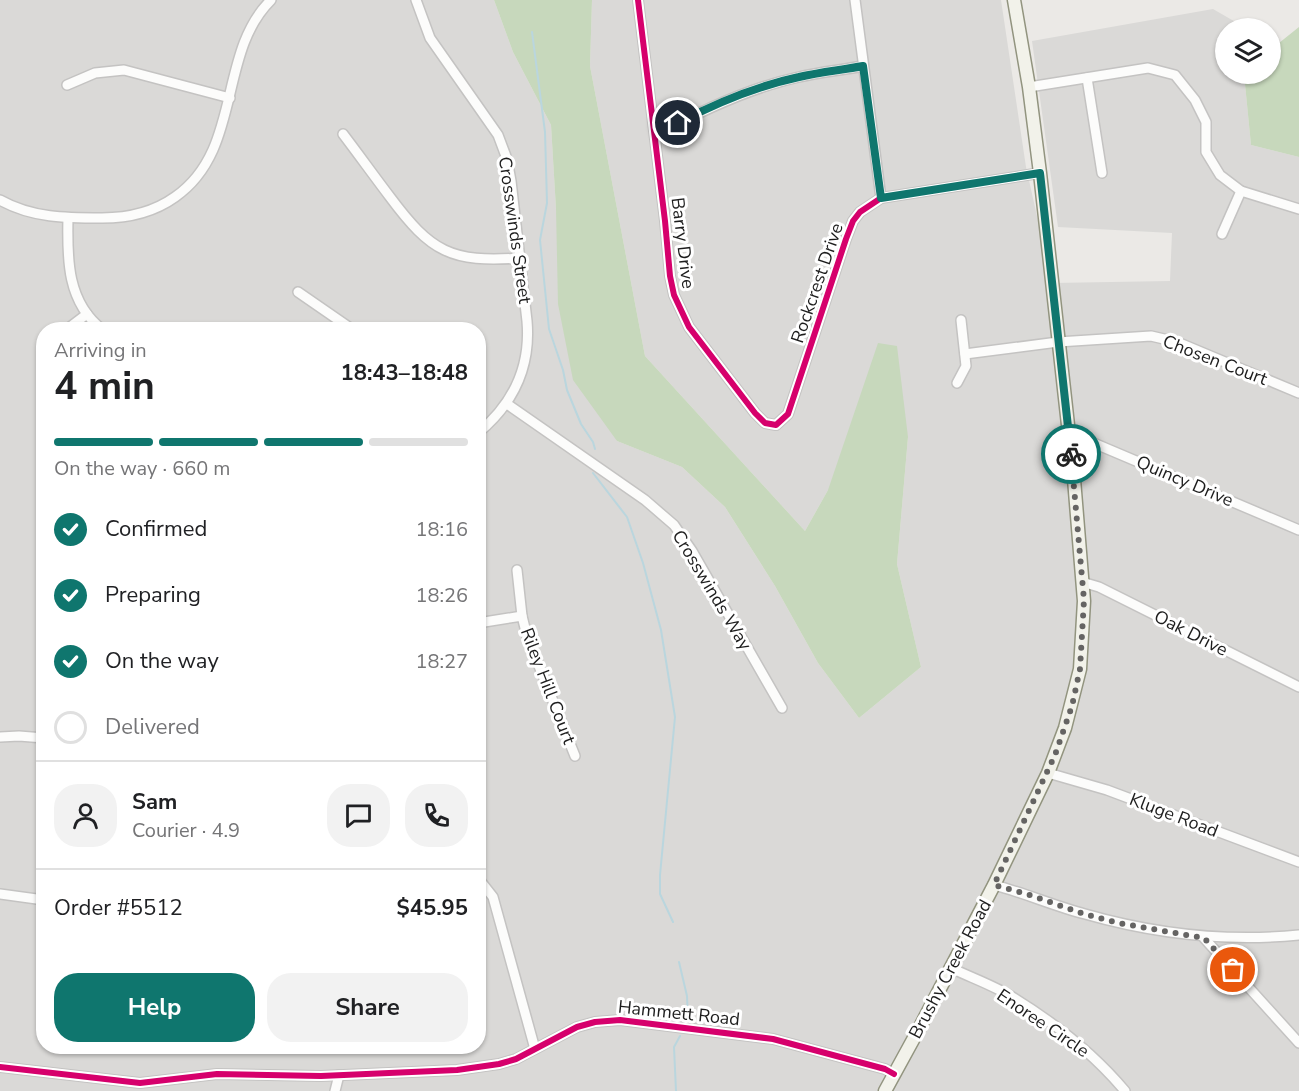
<!DOCTYPE html>
<meta charset="utf-8">
<style>
body{margin:0;font-family:"Nunito Sans",sans-serif;background:#f2f2f2;color:#202124;height:100vh;display:flex;flex-direction:column;font-size:22px;white-space:nowrap}
*{box-sizing:border-box;margin:0}
p{font-size:20px;color:#757577}
.icon{flex:none;width:33px;height:33px;fill:none;stroke:currentColor;stroke-width:2;stroke-linecap:round;stroke-linejoin:round}
.map{position:relative;flex:1;overflow:hidden}
.sheet{position:absolute;left:36px;top:322px;width:450px;height:732px;display:flex;flex-direction:column;background:#fff;border-radius:24px;box-shadow:0 2px 4px #0004}
.sheet>*{flex:none}
.fabs{position:absolute;left:1215px;top:18px;display:grid;gap:12px}
.fabs a{display:grid;place-items:center;width:66px;height:66px;border-radius:50%;background:#fff;box-shadow:0 2px 4px #0004;font-size:30px}
.pin{position:absolute;display:grid;place-items:center;width:51px;height:51px;color:#fff;margin:-26px;border:3px solid #fff;border-radius:50%;box-shadow:0 2px 6px #0007}
.courier{position:absolute;display:grid;place-items:center;width:60px;height:60px;margin:-30px;border:4px solid #0f766e;border-radius:50%;background:#fff;color:#222;box-shadow:0 2px 8px #0007}
.head em{font-style:normal;font-weight:700}
.head div{display:flex;flex-direction:column-reverse}
.head{display:flex;align-items:center;justify-content:space-between;height:102px;padding:0 18px}
h1{font-size:39px;font-weight:700;line-height:45px}
.bar{display:grid;grid-template-columns:repeat(4,1fr);gap:9px 6px;align-content:center;height:72px;padding:0 18px}
.bar i{height:8px;border-radius:4px;background:#e0e0e0}
.bar .current{background:#0f766e}
.bar p{grid-column:span 4}
.line{display:flex;align-items:center;gap:15px;padding:0 18px;border-top:2px solid #e0e0e0}
.line div{flex:1}
.round{display:grid;place-items:center;flex:none;width:63px;height:63px;border-radius:24px;background:#f2f2f2}
ol{padding:0 18px;list-style:none}
li{display:flex;align-items:center;gap:18px;height:66px}
li p{margin-inline-start:auto}
li .icon{padding:6px;border-radius:50%;background:#0f766e;color:#fff;stroke-width:4}
li:last-child{color:#757577}
li i{width:33px;height:33px;border:3px solid #e0e0e0;border-radius:50%}
.button{display:flex;gap:12px;margin-top:auto;padding:12px 18px}
.button a{flex:1;height:69px;border-radius:24px;background:#0f766e;color:#fff;font-size:24px;font-weight:700;line-height:69px;text-align:center}
.button a+a{background:#f2f2f2;color:#202124}
.map>svg:first-child{display:block}
.residential{fill:#dad9d7;fill-rule:evenodd}
.forest{fill:#c7d8bc}
.lines{fill:none;stroke-linecap:round;stroke-linejoin:round}
.stream{stroke:#bad6de;stroke-width:2}
.minor-casing{stroke:#c4c3c2;stroke-width:12}
.secondary-casing{stroke:#92947f;stroke-width:15}
.minor{stroke:#fcfcfb;stroke-width:9}
.secondary{stroke:#f2f2ea;stroke-width:12}
.cycleway-casing{stroke:#fff;stroke-width:10}
.cycleway{stroke:#d6006c;stroke-width:6}
.done{stroke:#656463;stroke-width:6;stroke-dasharray:0 10.8}
.route{stroke:#0f766e;stroke-width:8}
.labels{text-anchor:middle;stroke-width:6;stroke-linejoin:round;paint-order:stroke}
.street-label{font-size:18px;fill:#1d1d1d;stroke:#fff}
</style>
<div class="map">
<svg width="1299" height="1091" viewBox="0 0 1299 1091">
<rect width="100%" height="100%" fill="#ebe9e6"/>
<path class="residential" d="M0,0H494L513,52L551,125L556,209L617,441L682,467L725,507L775,586L818,663L859,718L921,667L897,564L908,437L828,490L805,531L645,356L590,66L592,0H1001L1026,167L1052,283L1170,281L1172,233L1058,227L1032,41L1213,9L1239,24L1240,28H1226V74H1244L1251,145L1299,157V1091H0ZM44,330H478V1047H44Z"/>
<g class="forest">
<polygon points="494,0 592,0 590,66 645,356 805,531 828,490 878,343 897,346 908,437 897,564 921,667 859,718 818,663 775,586 725,507 682,467 617,441 573,380 558,304 556,209 551,125 513,52"/>
<polygon points="1299,27 1299,157 1251,145 1244,74 1270,74 1271,39 1279,43"/>
</g>
<g class="lines">
<g class="stream">
<polyline points="532,32 545,132 547,203 540,240 549,329 563,370 567,390 581,424 593,442 595,449"/>
<polyline points="593,473 627,517 643,563 661,630 675,717 660,875 660,894 673,922"/>
<polyline points="679,962 687,996 688,1021"/>
<polyline points="676,1091 674,1047 680,1036"/>
</g>
<g class="minor-casing">
<g id="minor">
<path d="M416,0L430,38L498,135L507,159L511,181L527,321C531,367 513,404 478,433"/>
<polyline points="638,0 665,221 670,276 674,295 689,327 755,413 765,423 776,425 788,414 846,239 853,221 860,212 881,198 1040,173"/>
<polyline points="855,0 881,198"/>
<polyline points="1087,78 1102,173"/>
<polyline points="67,85 95,73 124,70 230,98"/>
<polyline points="1029,87 1148,68 1175,75 1195,100 1206,122 1206,152 1220,175 1241,191 1299,209"/>
<path d="M343,134C359,155 374,176 390,197C431,252 451,263 520,258"/>
<path d="M655,136C700,111 748,88 799,77C820,72 842,70 863,66"/>
<path d="M0,200C32,218 66,218 102,218C129,218 154,212 175,197C243,150 217,53 271,0"/>
<path d="M68,218C67,259 67,303 103,330"/>
<polyline points="1222,234 1241,191"/>
<polyline points="298,292 353,330"/>
<polyline points="66,330 87,314"/>
<polyline points="965,354 1058,342 1151,336 1177,342 1299,393"/>
<polyline points="957,383 966,366 961,320"/>
<polyline points="507,404 645,500 674,525 692,551 782,708"/>
<polyline points="1069,437 1084,439 1299,530"/>
<polyline points="517,570 522,616 527,636 575,756"/>
<polyline points="1082,582 1099,587 1299,687"/>
<polyline points="478,623 522,616"/>
<polyline points="0,737 19,736 44,738"/>
<polyline points="1048,773 1107,790 1299,862"/>
<polyline points="478,878 493,897 535,1049"/>
<path d="M994,885C1025,893 1054,906 1085,914C1155,934 1227,942 1299,935"/>
<polyline points="0,894 44,900"/>
<polyline points="1204,938 1299,1043"/>
<path d="M951,968C972,978 995,986 1014,998C1056,1024 1094,1054 1125,1091"/>
<polyline points="0,1067 140,1083 217,1074 321,1076 457,1070 499,1064 516,1059 577,1027 595,1022 620,1020 773,1039 885,1069 894,1074"/>
<polyline points="335,1091 339,1075"/>
</g>
</g>
<g class="secondary-casing">
<polyline id="secondary" points="885,1091 920,1027 994,885 1048,773 1065,728 1080,669 1084,601 1074,479 1040,173 1029,87 1014,0"/>
</g>
<use href="#minor" class="minor"/>
<use href="#secondary" class="secondary"/>
<g class="cycleway-casing">
<g id="cycleway">
<polyline points="638,0 665,221 670,276 674,295 689,327 755,413 765,423 776,425 788,414 846,239 853,221 860,212 881,198 1040,173"/>
<polyline points="0,1067 140,1083 217,1074 321,1076 457,1070 499,1064 516,1059 577,1027 595,1022 620,1020 773,1039 885,1069 894,1074"/>
</g>
</g>
<use href="#cycleway" class="cycleway"/>
</g>
<g class="lines">
<polyline class="done" points="1071,454 1084,600 1080,669 1072,706 1055,755 994,885 1027,894 1084,914 1118,923 1204,938 1233,970"/>
<path class="route" d="M678,123C716,103 757,86 799,77C820,72 842,70 863,66L881,198L1040,173L1071,454"/>
</g>
<g class="labels">
<g class="street-label">
<text transform="translate(515 230) rotate(82)" y="6">Crosswinds Street</text>
<text transform="translate(683 243) rotate(83)" y="6">Barry Drive</text>
<text transform="translate(817 283) rotate(-71)" y="6">Rockcrest Drive</text>
<text transform="translate(1215 360) rotate(21)" y="6">Chosen Court</text>
<text transform="translate(1185 481) rotate(23)" y="6">Quincy Drive</text>
<text transform="translate(712 590) rotate(59)" y="6">Crosswinds Way</text>
<text transform="translate(1191 633) rotate(27)" y="6">Oak Drive</text>
<text transform="translate(548 686) rotate(69)" y="6">Riley Hill Court</text>
<text transform="translate(1174 815) rotate(21)" y="6">Kluge Road</text>
<text transform="translate(950 969) rotate(-62)" y="6">Brushy Creek Road</text>
<text transform="translate(679 1013) rotate(6)" y="6">Hammett Road</text>
<text transform="translate(1043 1023) rotate(34)" y="6">Enoree Circle</text>
</g>
</g>
</svg>
<div class="fabs">
<a><svg class="icon" aria-label="layers" viewBox="0 0 24 24"><path d="M12 4l9 5-9 5-9-5zM3 14l9 5 9-5"/></svg></a>
</div>
<div class="pin" style="left:1233px;top:970px;background:#ea580c"><svg class="icon" aria-label="bag" viewBox="0 0 24 24"><path d="M5 8h14l-1 12H6zM9 8a3 3 0 0 1 6 0"/></svg></div>
<div class="pin" style="left:678px;top:123px;background:#1f2937"><svg class="icon" aria-label="home" viewBox="0 0 24 24"><path d="M3 11l9-7 9 7M6 9v11h12V9"/></svg></div>
<div class="courier" style="left:1071px;top:454px"><svg class="icon" aria-label="bike" viewBox="0 0 24 24"><circle cx="6" cy="16" r="4"/><circle cx="18" cy="16" r="4"/><path d="M6 16l4-8h5l3 8M10 8l3 8H6M13 5h3"/></svg></div>
<section class="sheet">
<div class="head"><div><h1>4 min</h1><p>Arriving in</p></div><em>18:43–18:48</em></div>
<div class="bar"><i class="current"></i><i class="current"></i><i class="current"></i><i></i><p>On the way · 660 m</p></div>
<ol>
<li><svg class="icon" aria-label="check" viewBox="0 0 24 24"><path d="M5 12l5 5 9-10"/></svg>Confirmed<p>18:16</p></li>
<li><svg class="icon" aria-label="check" viewBox="0 0 24 24"><path d="M5 12l5 5 9-10"/></svg>Preparing<p>18:26</p></li>
<li><svg class="icon" aria-label="check" viewBox="0 0 24 24"><path d="M5 12l5 5 9-10"/></svg>On the way<p>18:27</p></li>
<li><i></i>Delivered</li>
</ol>
<div class="line" style="height:108px"><a class="round"><svg class="icon" aria-label="person" viewBox="0 0 24 24"><circle cx="12" cy="8" r="4"/><path d="M4 21q1-7 8-7t8 7"/></svg></a><div><b>Sam</b><p>Courier · 4.9</p></div><a class="round"><svg class="icon" aria-label="chat" viewBox="0 0 24 24"><path d="M4 5h16v11H9l-5 4z"/></svg></a><a class="round"><svg class="icon" aria-label="phone" viewBox="0 0 24 24"><path d="M5 4h4l2 5-3 2q2 4 5 5l2-3 5 2v4C11 20 4 13 5 4z"/></svg></a></div>
<div class="line" style="height:78px"><div>Order #5512</div><b>$45.95</b></div>
<div class="button"><a>Help</a><a>Share</a></div>
</section>
</div>
